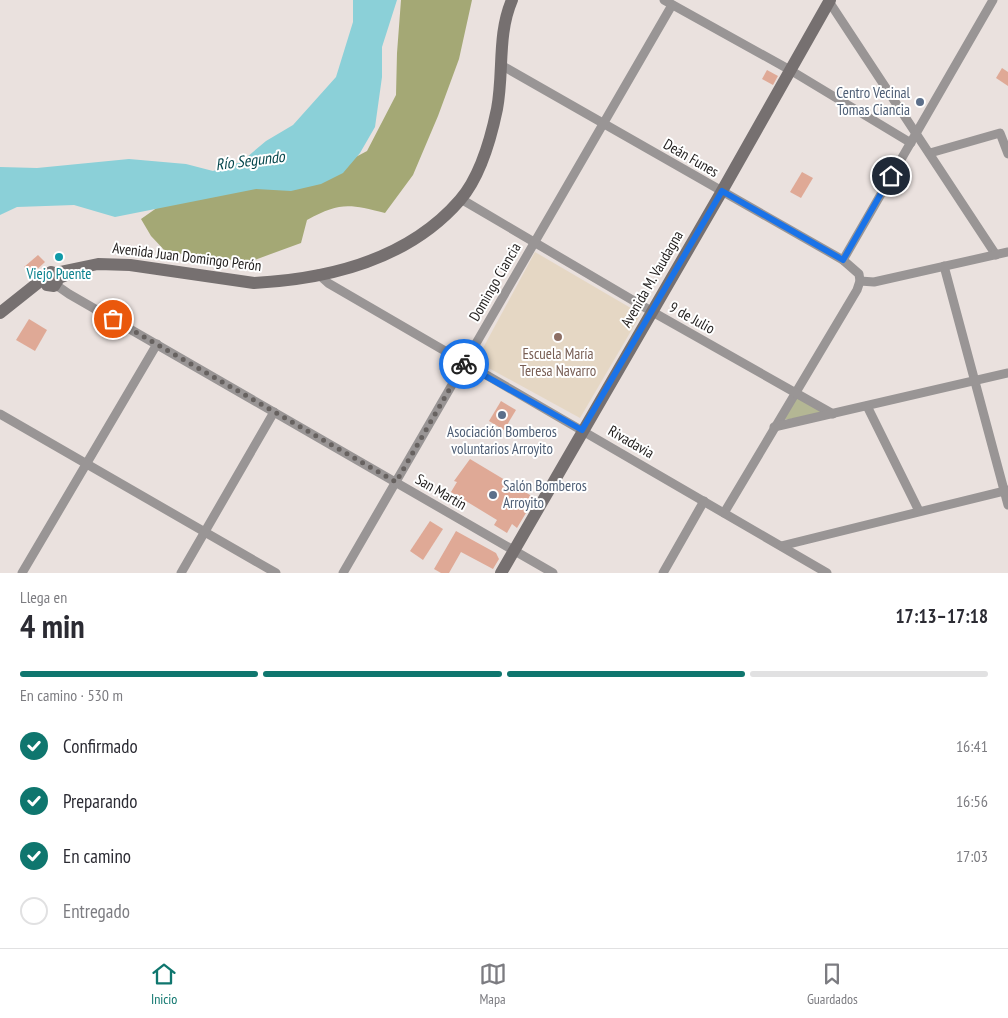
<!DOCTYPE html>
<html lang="es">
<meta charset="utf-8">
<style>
body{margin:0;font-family:"PT Sans Narrow",sans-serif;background:#f2f2f3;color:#2b2b33;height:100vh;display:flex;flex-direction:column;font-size:19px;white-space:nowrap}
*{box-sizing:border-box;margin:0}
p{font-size:16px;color:#7c7c81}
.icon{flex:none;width:28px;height:28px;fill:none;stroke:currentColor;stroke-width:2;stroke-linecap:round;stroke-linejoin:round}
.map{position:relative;height:573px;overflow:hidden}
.side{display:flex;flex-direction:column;background:#fff;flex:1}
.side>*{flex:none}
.pin{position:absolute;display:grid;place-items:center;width:42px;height:42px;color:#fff;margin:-21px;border:2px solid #fff;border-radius:50%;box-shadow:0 1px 5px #0007}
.courier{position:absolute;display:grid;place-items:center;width:50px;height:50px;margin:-25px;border:4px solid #1a73e8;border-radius:50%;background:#fff;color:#222;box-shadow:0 1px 6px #0007}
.overview em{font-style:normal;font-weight:700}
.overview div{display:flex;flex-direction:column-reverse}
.overview{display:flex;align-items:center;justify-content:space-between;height:85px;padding:0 20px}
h1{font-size:32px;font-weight:700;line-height:38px}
.bar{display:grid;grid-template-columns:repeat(4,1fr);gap:8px 5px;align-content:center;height:60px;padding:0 20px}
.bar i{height:6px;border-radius:4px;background:#e1e1e2}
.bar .selected{background:#0f766e}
.bar p{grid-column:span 4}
ol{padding:0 20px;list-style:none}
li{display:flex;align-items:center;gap:15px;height:55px}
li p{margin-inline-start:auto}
li .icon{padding:5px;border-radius:50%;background:#0f766e;color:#fff;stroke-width:4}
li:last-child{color:#7c7c81}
li i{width:28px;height:28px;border:2px solid #e1e1e2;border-radius:50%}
.dock{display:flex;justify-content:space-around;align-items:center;height:70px;border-top:1px solid #e1e1e2;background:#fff;font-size:14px;color:#7c7c81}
.dock a{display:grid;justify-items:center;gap:2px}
.dock .selected{color:#0f766e}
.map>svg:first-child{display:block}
.education{fill:#e5d7c4}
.green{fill:#b4b794}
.forest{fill:#a4a875}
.water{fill:#8bd0d8}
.building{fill:#dfa996}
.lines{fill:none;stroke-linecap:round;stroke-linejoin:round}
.minor{stroke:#999595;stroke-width:9}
.secondary{stroke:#767070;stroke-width:12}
.done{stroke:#676260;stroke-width:5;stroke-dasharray:0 9}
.route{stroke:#1a73e8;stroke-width:6}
.service-dot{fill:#5c6f8a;stroke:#fff;stroke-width:2}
.culture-dot{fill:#0f9aa8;stroke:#fff;stroke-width:2}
.education-dot{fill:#8d6e63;stroke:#fff;stroke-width:2}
.labels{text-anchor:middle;stroke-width:4;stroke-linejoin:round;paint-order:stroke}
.service-label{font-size:15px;fill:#4e5e75;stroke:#fff;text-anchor:end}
.street-label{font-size:15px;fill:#201d1c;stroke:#fff}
.culture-label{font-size:15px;fill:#0d838f;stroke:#fff}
.education-label{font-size:15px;fill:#785e54;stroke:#fff}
.water-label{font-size:16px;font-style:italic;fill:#06474d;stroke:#fff}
</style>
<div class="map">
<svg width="1008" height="573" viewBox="0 0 1008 573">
<rect width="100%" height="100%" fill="#eae1de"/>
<polygon class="education" points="535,252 641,314 580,418 476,361"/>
<polygon class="green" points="797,396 825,414 783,420"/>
<path class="forest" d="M401,0H472L459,59L438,116L413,175L385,213C349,204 340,202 307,220L301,243L249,262L166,252L151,236L141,219L168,200L324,174L367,151L396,95L397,53Z"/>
<polygon class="water" points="353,0 397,0 382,47 382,77 375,127 360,153 343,173 321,184 291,191 256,189 115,217 74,205 17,207 0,215 0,167 37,168 129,159 186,164 213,171 241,162 266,141 293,125 336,77 353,22"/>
<g class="building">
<polygon points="1002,68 1008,72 1008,86 996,78"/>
<polygon points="767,70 778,76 773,85 762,79"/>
<polygon points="802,172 813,178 801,198 790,192"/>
<polygon points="38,255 45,262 31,275 24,267"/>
<polygon points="29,319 47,330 35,351 16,340"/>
<polygon points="501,401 516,410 504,430 489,421"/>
<polygon points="470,459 535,498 517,528 512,524 507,533 494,525 497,520 451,492 457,482 454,481"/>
<polygon points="430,521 443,529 423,560 410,551"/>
<polygon points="456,531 496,553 499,559 493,569 461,552 449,573 441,573 434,569"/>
</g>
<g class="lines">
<g class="minor">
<polyline points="664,0 790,70 911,143"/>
<polyline points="828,0 996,255"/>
<polyline points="501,65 843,260 859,274 860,281 857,290 724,513"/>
<polyline points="930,153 1000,133 1008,154"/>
<polyline points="461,199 651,311 833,414"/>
<polyline points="843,260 993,0"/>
<polyline points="944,266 1008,505"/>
<polyline points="318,274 328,283 827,573"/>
<polyline points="860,281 874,282 1008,252"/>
<polyline points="56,285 69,294 553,573"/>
<polyline points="867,406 919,511"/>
<polyline points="0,414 276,573"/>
<polyline points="774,427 1008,373"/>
<polyline points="781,546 1008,490"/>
<polyline points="22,573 157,344"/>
<polyline points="181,573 274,412"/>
<polyline points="343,573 672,5"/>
<polyline points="663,573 704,501"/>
</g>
<g class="secondary">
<path d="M55,273L98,264L130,265L254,283C330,279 409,259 460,200C480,177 491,138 497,109C504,72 497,35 512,0"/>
<polyline points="59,278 57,274 51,272 45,276 47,285 54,286 59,278 72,273"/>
<polyline points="0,313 44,278"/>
<polyline points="501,573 722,191 830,0"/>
</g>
</g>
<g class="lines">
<polyline class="done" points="113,319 396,482 464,364"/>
<polyline class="route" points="464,364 582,430 722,191 843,260 891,176"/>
</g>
<g class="service-dot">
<circle cx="920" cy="102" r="5"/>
<circle cx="502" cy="415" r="5"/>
<circle cx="493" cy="495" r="5"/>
</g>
<circle class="culture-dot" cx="59" cy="257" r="5"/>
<circle class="education-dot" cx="558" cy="337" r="5"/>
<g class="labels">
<g class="service-label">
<text x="910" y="98">Centro Vecinal<tspan x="910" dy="17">Tomas Ciancia</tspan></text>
<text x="502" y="437" text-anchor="middle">Asociación Bomberos<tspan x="502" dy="17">voluntarios Arroyito</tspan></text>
<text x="503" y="491" text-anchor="start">Salón Bomberos<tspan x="503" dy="17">Arroyito</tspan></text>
</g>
<g class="street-label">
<text transform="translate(691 158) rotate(30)" y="5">Deán Funes</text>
<text transform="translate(187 257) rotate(7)" y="5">Avenida Juan Domingo Perón</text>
<text transform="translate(652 279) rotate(-60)" y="5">Avenida M. Vaudagna</text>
<text transform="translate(495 282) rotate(-60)" y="5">Domingo Ciancia</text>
<text transform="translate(692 318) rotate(29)" y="5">9 de Julio</text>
<text transform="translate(631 442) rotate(30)" y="5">Rivadavia</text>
<text transform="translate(441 492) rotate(30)" y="5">San Martín</text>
</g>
<g class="culture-label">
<text x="59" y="279">Viejo Puente</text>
</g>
<g class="education-label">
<text x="558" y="359">Escuela María<tspan x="558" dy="17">Teresa Navarro</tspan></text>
</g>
<g class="water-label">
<text transform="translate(250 160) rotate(-7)" y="6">Río Segundo</text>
</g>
</g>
</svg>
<div class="pin" style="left:113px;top:319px;background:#ea580c"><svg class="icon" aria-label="bag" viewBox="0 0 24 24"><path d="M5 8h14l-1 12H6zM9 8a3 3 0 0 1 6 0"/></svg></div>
<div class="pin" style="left:891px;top:176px;background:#1f2937"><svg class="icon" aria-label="home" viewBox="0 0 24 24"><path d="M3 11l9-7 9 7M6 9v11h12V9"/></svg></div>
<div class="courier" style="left:464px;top:364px"><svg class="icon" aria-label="bike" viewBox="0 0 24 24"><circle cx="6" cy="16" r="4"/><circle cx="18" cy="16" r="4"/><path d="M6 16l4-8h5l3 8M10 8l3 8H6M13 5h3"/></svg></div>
</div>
<section class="side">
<div class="overview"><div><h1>4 min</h1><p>Llega en</p></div><em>17:13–17:18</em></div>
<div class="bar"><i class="selected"></i><i class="selected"></i><i class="selected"></i><i></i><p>En camino · 530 m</p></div>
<ol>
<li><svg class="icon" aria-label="check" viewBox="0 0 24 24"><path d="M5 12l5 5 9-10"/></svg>Confirmado<p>16:41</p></li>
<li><svg class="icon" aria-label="check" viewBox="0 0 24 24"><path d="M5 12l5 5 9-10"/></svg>Preparando<p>16:56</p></li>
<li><svg class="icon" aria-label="check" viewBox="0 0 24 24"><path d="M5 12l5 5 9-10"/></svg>En camino<p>17:03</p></li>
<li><i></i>Entregado</li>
</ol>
</section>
<nav class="dock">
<a class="selected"><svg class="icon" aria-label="home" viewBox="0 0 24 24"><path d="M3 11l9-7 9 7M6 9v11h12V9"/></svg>Inicio</a>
<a><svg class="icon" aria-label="map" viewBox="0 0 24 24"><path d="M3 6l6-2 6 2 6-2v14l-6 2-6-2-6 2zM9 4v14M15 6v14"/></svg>Mapa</a>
<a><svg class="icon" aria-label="saved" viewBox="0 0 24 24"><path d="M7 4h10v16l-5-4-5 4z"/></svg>Guardados</a>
</nav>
